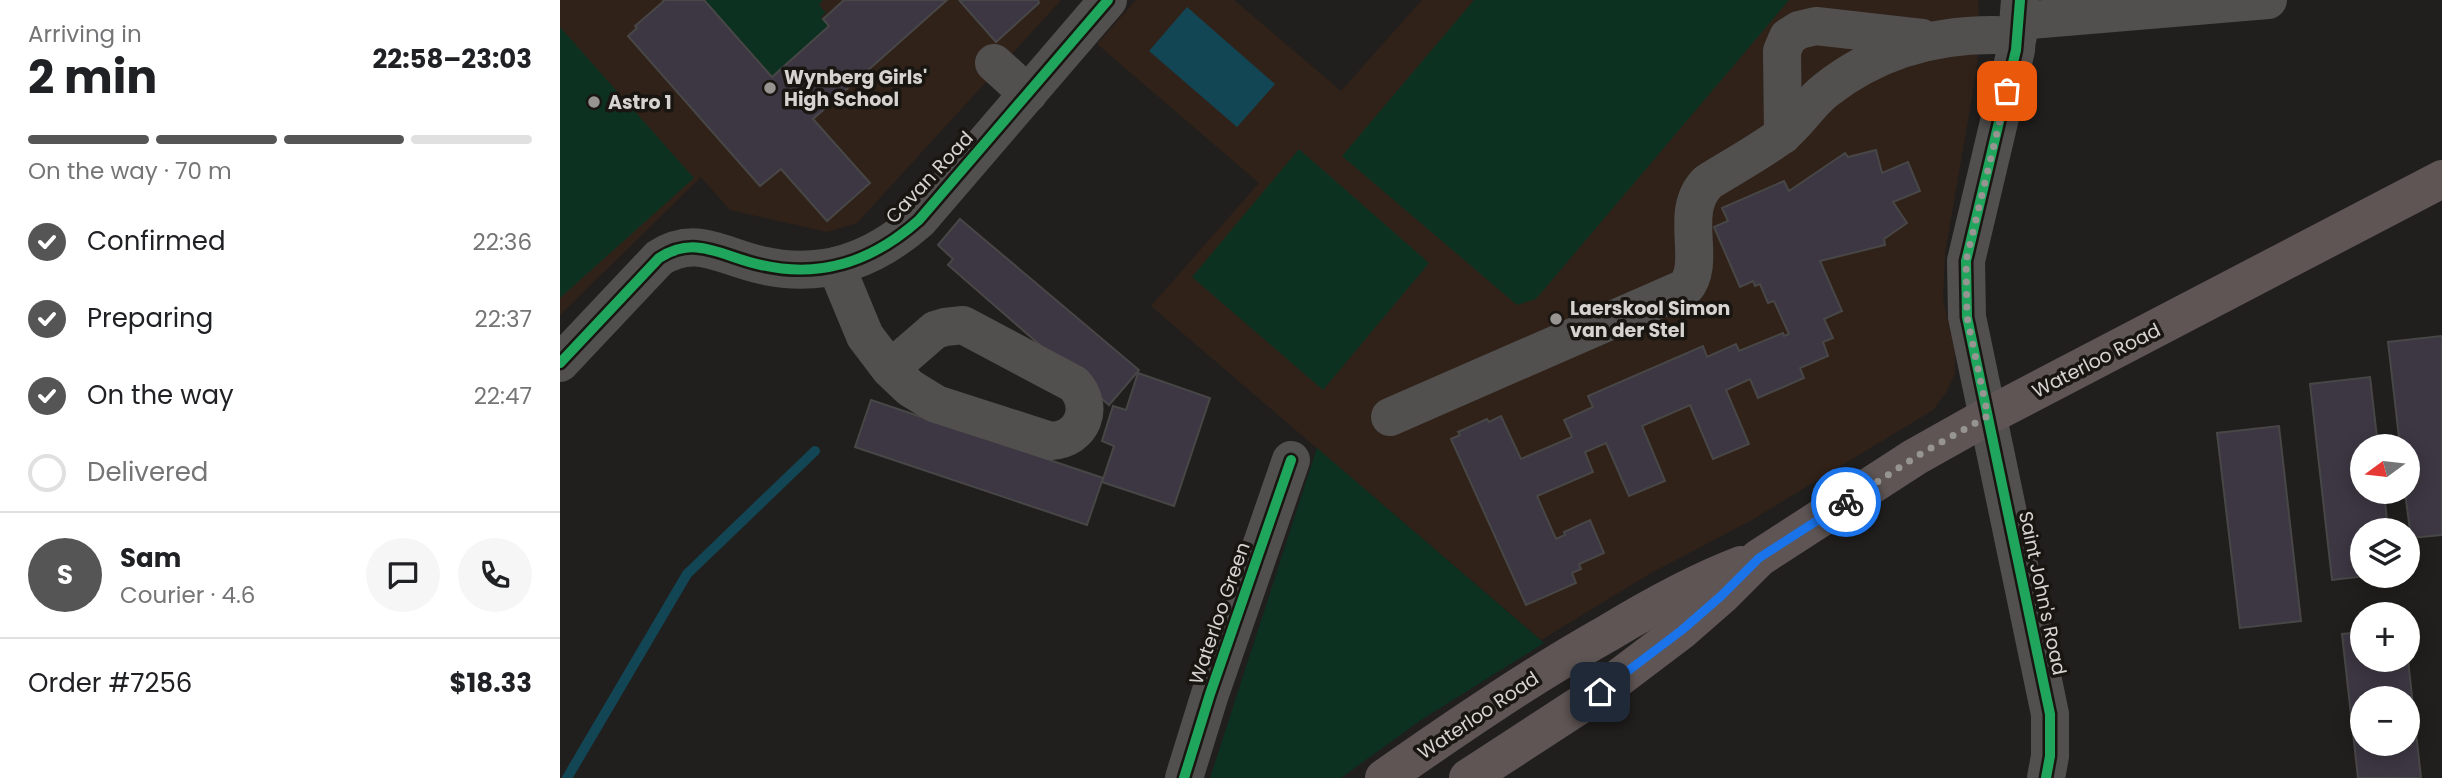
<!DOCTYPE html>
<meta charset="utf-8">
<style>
body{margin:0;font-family:Poppins,sans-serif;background:#f6f6f6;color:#202124;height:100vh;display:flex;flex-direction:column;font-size:26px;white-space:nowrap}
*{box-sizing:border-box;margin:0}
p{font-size:23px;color:#757577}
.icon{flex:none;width:38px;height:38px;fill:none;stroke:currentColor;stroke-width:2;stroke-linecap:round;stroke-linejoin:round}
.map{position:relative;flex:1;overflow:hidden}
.details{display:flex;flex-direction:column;background:#fff;width:560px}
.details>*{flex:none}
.needle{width:46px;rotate:255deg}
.controls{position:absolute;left:1790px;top:434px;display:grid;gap:14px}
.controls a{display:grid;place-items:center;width:70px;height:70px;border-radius:50%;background:#fff;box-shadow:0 4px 18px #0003;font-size:35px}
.pin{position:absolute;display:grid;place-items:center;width:60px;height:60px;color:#fff;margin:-30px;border-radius:14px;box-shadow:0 4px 10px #0006}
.courier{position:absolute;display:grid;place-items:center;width:70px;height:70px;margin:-35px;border:5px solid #1a73e8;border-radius:50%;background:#fff;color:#222;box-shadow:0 2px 9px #0007}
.summary em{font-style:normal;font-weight:700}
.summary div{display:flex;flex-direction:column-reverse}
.summary{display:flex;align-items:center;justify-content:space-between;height:119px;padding:0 28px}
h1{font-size:46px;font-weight:700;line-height:52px}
.bar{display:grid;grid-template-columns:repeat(4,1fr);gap:10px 7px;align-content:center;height:84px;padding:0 28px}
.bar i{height:9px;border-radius:5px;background:#e0e0e0}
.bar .on{background:#565556}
.bar p{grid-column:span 4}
.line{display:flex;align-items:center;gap:18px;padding:0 28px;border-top:2px solid #e0e0e0}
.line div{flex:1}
.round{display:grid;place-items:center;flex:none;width:74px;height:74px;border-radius:37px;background:#f6f6f6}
ol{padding:0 28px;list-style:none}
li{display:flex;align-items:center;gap:21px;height:77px}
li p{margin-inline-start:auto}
li .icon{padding:7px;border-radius:50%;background:#565556;color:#fff;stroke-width:4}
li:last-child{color:#757577}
li i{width:38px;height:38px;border:4px solid #e0e0e0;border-radius:50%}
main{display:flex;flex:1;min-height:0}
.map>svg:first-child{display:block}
.education{fill:#312219}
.green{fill:#0d3120}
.water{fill:#134655}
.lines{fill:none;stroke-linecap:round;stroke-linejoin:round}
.stream{stroke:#134655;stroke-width:10}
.building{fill:#3c3742;stroke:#484747;stroke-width:2;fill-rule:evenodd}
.minor{stroke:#51504f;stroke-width:38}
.major{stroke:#5e5554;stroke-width:38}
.cycleway-casing{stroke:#191612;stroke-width:15}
.cycleway{stroke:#20a55d;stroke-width:10}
.done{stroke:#979592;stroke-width:7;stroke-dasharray:0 12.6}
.route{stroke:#1a73e8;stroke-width:9}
.poi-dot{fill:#979592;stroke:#191612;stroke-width:2.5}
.labels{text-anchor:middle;stroke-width:7;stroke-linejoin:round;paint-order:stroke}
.poi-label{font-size:19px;font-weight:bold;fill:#d6d4d1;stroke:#191612;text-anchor:start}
.street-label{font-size:19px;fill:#d6d4d1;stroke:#191612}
</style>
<main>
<section class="details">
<div class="summary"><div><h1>2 min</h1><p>Arriving in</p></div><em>22:58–23:03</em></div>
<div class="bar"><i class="on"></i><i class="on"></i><i class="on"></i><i></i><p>On the way · 70 m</p></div>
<ol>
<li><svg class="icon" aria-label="check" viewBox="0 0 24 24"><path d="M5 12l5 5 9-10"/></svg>Confirmed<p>22:36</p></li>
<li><svg class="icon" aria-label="check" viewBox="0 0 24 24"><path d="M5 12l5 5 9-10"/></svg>Preparing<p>22:37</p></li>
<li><svg class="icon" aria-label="check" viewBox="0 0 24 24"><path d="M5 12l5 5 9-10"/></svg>On the way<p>22:47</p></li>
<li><i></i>Delivered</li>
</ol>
<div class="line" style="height:126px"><b class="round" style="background:#565556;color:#fff">S</b><div><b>Sam</b><p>Courier · 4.6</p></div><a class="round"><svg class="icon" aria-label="chat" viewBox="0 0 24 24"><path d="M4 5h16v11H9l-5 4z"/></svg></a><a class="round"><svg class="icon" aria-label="phone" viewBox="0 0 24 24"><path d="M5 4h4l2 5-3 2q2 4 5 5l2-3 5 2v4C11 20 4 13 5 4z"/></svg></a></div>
<div class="line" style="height:91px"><div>Order #7256</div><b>$18.33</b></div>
</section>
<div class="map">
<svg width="1882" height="778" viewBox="0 0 1882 778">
<rect width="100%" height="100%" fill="#211f1d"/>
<g class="education">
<polygon points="0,0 501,0 297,223 267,232 170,210 141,177 0,315"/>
<polygon points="576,0 674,0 781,91 862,0 1418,0 1420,34 1416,74 1385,253 1383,299 1395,352 1395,373 1387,391 1373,410 1190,521 1091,573 981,640 591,306 699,183 537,44"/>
</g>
<g class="green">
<polygon points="145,0 263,0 259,5 266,13 261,17 269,26 212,76"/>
<polygon points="914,0 1229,0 976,299 957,305 782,156"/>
<polygon points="0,27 134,178 0,298"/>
<polygon points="739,149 869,263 763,390 632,277"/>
<polygon points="757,448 984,643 861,720 781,778 650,778"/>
</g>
<polygon class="water" points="627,7 715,84 677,127 589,51"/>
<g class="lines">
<polyline class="stream" points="7,778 127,574 255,451"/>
</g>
<g class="building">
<polygon points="103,0 144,0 212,77 269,26 263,19 284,0 387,0 253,119 310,183 267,221 221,169 200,186 68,36 77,28 75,26 104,1"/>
<polygon points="399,0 478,0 479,3 436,42"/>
<polygon points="1316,150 1322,173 1348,162 1360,191 1333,202 1347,223 1324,239 1325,245 1260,261 1282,311 1264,319 1273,338 1263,342 1268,356 1240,368 1244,378 1198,398 1190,379 1166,390 1189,444 1153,459 1130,405 1082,426 1105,481 1069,496 1046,443 1025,452 1033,472 977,496 996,539 1005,535 1004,532 1030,520 1044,553 1019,564 1021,569 1012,573 1016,583 966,605 891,439 900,435 898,432 927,419 929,422 941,416 961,459 1012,437 1004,420 1033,407 1028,396 1143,346 1147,357 1176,344 1179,351 1223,333 1224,336 1229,334 1214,301 1208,303 1200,284 1195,286 1193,281 1180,287 1154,227 1168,221 1162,208 1224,181 1229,191 1285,153 1288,157"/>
<polygon points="400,219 579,370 549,405 388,265 393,259 378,245"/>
<polygon points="1882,336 1882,535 1851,538 1845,492 1848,492 1848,446 1840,446 1828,342"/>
<polygon points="578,373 650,398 614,506 542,482 554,446 542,441 553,406 566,410"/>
<polygon points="1810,377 1818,446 1802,446 1802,492 1824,492 1828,530 1802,530 1802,576 1806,576 1772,580 1750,384"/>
<polygon points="311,400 543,478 527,525 295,447"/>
<polygon points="1719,426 1741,621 1680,628 1657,433"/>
<path d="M1802,632V660H1848L1861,778H1798L1782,634ZM1802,698H1848V744H1802Z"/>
</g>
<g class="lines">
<g class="minor">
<polyline points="1460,0 1456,50 1406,261 1407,317 1490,714 1490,756 1486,778"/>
<polyline points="1460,21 1708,0"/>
<polyline points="434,63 468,94"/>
<polyline points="1223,135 1222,51 1228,37 1239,30 1256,26 1362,38"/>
<path d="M276,266L305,336L330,369L350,388L376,404L491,441C523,439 535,407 514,384L403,325L385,327L375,330L330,369"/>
<path d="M0,363L99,258C136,234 163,257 201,265C262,279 313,261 359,220L548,0"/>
<path d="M830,417L1125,288C1148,261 1117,212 1148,182C1172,167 1198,153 1221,136C1238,123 1249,103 1266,90C1322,46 1389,31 1458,36"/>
<polyline points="624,778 650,694 731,460"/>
</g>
<g class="major">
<path d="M824,778C897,727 970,677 1048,633C1091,607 1134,583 1181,565"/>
<polyline points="908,778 1040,692 1122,630 1161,596 1199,558 1355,457 1428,416 1882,179"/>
</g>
<g class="cycleway-casing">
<g id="cycleway">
<polyline points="1460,0 1456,50 1406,261 1407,317 1490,714 1490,756 1486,778"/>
<path d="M0,363L99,258C136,234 163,257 201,265C262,279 313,261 359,220L548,0"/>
<polyline points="624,778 650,694 731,460"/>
</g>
</g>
<use href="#cycleway" class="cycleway"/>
</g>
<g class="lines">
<polyline class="done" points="1286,502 1362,453 1428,416 1407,317 1406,261 1447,91"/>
<polyline class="route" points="1040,692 1122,630 1161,596 1199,558 1286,502"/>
</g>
<g class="poi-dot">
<circle cx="210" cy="88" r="7"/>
<circle cx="34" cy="102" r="7"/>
<circle cx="996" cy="319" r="7"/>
</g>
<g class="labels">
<g class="poi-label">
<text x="224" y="84">Wynberg Girls'<tspan x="224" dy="22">High School</tspan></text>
<text x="48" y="109">Astro 1</text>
<text x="1010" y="315">Laerskool Simon<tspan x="1010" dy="22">van der Stel</tspan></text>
</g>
<g class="street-label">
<text transform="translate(369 177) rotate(-47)" y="7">Cavan Road</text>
<text transform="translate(1536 360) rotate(-27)" y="7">Waterloo Road</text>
<text transform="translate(1483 593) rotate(78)" y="7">Saint John's Road</text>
<text transform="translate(659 613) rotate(-71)" y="7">Waterloo Green</text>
<text transform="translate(918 715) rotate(-34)" y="7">Waterloo Road</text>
</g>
</g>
</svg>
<div class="controls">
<a><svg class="needle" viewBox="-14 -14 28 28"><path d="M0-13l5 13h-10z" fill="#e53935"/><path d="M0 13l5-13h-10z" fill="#757577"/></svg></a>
<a><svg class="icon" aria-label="layers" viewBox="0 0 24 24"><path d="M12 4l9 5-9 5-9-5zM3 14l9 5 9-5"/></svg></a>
<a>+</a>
<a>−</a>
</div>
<div class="pin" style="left:1447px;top:91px;background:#ea580c"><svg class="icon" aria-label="bag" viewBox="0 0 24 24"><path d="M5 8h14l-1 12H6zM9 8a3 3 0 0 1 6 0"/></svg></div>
<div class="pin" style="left:1040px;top:692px;background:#1f2937"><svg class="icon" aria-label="home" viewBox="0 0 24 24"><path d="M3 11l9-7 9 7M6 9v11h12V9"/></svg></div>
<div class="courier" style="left:1286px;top:502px"><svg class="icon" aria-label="bike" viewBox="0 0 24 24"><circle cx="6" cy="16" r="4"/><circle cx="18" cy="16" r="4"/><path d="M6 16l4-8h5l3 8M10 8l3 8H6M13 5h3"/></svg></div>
</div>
</main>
